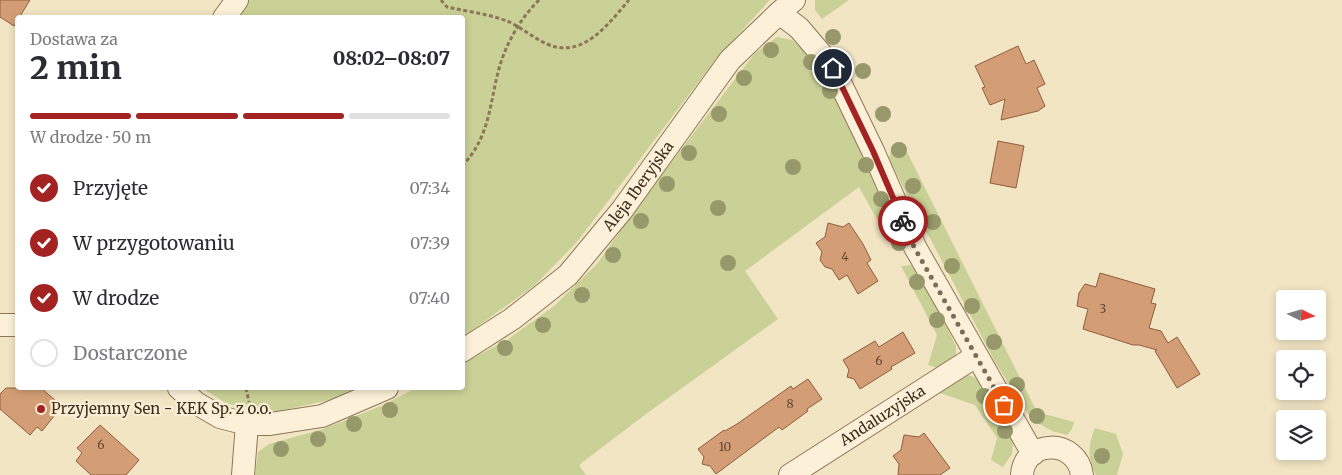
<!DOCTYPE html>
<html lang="pl">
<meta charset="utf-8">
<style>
body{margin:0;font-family:Merriweather,serif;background:#f2f2f3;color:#2b2b33;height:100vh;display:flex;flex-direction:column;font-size:19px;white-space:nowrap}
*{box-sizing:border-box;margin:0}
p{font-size:16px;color:#7c7c81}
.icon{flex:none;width:28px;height:28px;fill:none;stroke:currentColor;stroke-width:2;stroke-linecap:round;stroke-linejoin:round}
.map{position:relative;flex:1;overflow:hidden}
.panel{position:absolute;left:15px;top:15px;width:450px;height:375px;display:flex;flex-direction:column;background:#fff;border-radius:5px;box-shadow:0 2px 8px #0003}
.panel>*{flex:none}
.needle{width:32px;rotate:95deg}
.fabs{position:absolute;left:1276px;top:290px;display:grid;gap:10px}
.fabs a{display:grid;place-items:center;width:50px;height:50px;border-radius:5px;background:#fff;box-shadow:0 2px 8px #0003;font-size:25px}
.pin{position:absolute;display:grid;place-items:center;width:42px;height:42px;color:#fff;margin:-21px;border:2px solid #fff;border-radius:50%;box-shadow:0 1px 5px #0007}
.courier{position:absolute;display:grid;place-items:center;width:50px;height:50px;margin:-25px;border:4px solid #a32323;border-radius:50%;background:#fff;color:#222;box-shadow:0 1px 6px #0007}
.head em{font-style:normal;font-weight:800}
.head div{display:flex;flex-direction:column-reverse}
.head{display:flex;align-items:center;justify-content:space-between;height:85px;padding:0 15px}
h1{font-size:32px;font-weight:800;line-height:38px}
.bar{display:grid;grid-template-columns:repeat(4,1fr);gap:8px 5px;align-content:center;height:60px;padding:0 15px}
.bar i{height:6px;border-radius:4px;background:#e1e1e2}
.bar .on{background:#a32323}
.bar p{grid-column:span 4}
ol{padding:0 15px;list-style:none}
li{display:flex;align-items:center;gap:15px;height:55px}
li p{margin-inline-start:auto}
li .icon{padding:5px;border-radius:50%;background:#a32323;color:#fff;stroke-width:4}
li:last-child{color:#7c7c81}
li i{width:28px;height:28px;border:2px solid #e1e1e2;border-radius:50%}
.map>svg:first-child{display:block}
.green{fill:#cad196}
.building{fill:#d39e76;stroke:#905e3c}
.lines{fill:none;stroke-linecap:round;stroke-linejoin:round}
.minor-casing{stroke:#8e7658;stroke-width:24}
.path{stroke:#8e7658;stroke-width:3;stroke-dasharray:4 2.5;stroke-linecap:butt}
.minor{stroke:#fcf1d8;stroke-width:22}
.tree{fill:#97996b}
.done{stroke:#7c6d58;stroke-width:5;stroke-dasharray:0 9}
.route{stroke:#a32323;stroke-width:6}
.poi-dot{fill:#a32323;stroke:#f9eed4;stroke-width:2}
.labels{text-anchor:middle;stroke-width:4.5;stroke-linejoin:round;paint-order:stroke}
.number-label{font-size:12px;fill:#624934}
.street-label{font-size:15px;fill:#3d2d1e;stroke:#f9eed4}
.poi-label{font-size:15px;fill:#3d2d1e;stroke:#f9eed4;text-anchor:start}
</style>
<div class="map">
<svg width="1342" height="475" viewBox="0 0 1342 475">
<rect width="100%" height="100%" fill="#f2e5c4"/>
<g class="green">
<polygon points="247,0 770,0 716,59 577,242 535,285 463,337 462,18 233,18"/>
<polygon points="815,0 849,0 822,19 815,10"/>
<polygon points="777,37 792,40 815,61 854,128 893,216 879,223 859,187 745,271 778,319 646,414 579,465 586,475 255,475 258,452 269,444 323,429 381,406 416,388 462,388 463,363 507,340 554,306 597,264 640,203 755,53"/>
<polygon points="902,142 1037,412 1074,422 1072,429 1067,435 1052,431 1032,420 995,362 889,160 891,147"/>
<polygon points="911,265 921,275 956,346 956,355 937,368 928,365 937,335 901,266"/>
<polygon points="966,374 979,379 1014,435 1012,454 1003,467 991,460 997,438 975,405 940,393"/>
<polygon points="202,388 356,388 330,400 275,412 227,404"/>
<path d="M1095,428L1116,434L1123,454L1117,475H1096C1087,459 1088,444 1095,428Z"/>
</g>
<g class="building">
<polygon points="0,0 30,0 19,18 18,18 14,26 0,17"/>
<polygon points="1018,46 1026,64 1034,60 1045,84 1037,88 1045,106 1038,111 1001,120 1005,99 990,105 982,88 985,87 975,66"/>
<polygon points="998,141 1024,146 1016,188 990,183"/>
<polygon points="828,223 843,227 849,223 863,244 871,260 867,263 878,281 858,294 847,275 839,280 832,269 825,267 820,260 822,252 816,243 825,237"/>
<polygon points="1100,273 1155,289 1151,303 1156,304 1149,328 1161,331 1168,343 1177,337 1200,374 1177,388 1155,351 1157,350 1139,345 1133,345 1083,329 1088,309 1077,306 1079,293 1085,284 1096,287"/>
<polygon points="903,332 915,353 891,367 892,369 860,389 854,379 847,377 849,370 843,360 875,341 879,347"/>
<polygon points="808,379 822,399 807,409 808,411 782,430 779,427 716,474 710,466 702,464 704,457 698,449 724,430 725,431 737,424 791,386 793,389"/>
<polygon points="6,388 41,388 62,406 42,431 37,427 30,435 0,409 0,394"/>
<polygon points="100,425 139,460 126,475 91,475 76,461 82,453 77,448"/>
<polygon points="924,433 950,468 940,475 898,475 899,464 893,456 901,450 904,435 919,437"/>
</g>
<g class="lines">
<g class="minor-casing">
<g id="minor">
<polyline points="779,13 799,28 833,68 873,151 915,247 1033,454"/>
<polyline points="224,18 237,0"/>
<polyline points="0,325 18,325"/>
<path id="s1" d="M462,351L512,319L568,275L622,210L730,60L779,13L794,0"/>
<polyline points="179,388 196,403 220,417 247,424 270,424 322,416 387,388"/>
<polyline points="243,475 247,424"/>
<path id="s2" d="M790,475L976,356"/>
<path d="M1022,475C1024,439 1077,438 1082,475"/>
</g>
</g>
<g class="path">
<path d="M441,0L447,7C466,11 488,14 507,21C521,27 533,38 547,44C583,60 609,23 629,0"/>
<path d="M462,166C493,134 489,97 502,59C510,37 522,17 539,0"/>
<polyline points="246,388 249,402"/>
</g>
<use href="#minor" class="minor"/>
</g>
<g class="tree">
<circle cx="833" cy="37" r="8"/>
<circle cx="771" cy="50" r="8"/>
<circle cx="811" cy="62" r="8"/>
<circle cx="863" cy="71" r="8"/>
<circle cx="744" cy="78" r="8"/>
<circle cx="830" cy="91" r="8"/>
<circle cx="719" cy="114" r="8"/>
<circle cx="883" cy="114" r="8"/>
<circle cx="899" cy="150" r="8"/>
<circle cx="689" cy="153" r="8"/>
<circle cx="866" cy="165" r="8"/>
<circle cx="793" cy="167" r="8"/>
<circle cx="667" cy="184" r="8"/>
<circle cx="913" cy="186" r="8"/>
<circle cx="881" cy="199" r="8"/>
<circle cx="718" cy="208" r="8"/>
<circle cx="641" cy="221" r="8"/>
<circle cx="933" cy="222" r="8"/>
<circle cx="899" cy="243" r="8"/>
<circle cx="613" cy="255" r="8"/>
<circle cx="728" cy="263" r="8"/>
<circle cx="952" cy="266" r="8"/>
<circle cx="917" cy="282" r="8"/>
<circle cx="582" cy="295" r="8"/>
<circle cx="972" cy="306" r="8"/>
<circle cx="937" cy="320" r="8"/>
<circle cx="543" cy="325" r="8"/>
<circle cx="994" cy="342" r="8"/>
<circle cx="505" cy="348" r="8"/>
<circle cx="1017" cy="385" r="8"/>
<circle cx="984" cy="396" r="8"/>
<circle cx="390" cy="410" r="8"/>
<circle cx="1037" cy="416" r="8"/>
<circle cx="354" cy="424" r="8"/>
<circle cx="1005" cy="431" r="8"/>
<circle cx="318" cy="439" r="8"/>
<circle cx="281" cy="449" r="8"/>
<circle cx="1102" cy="456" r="8"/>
</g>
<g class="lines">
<polyline class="done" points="903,221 914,247 1004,405"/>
<polyline class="route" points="833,68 873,151 903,221"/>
</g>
<circle class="poi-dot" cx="41" cy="409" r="5"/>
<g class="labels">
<g class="number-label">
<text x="845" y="261">4</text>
<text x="1103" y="313">3</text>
<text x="879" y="365">6</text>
<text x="790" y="408">8</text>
<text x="101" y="449">6</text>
<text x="725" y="451">10</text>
</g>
<g class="street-label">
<text dy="5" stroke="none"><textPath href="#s1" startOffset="244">Aleja Iberyjska</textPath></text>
<text dy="5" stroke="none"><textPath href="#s2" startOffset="110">Andaluzyjska</textPath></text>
</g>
<g class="poi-label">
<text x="51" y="414">Przyjemny Sen - KEK Sp. z o.o.</text>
</g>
</g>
</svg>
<div class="fabs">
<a><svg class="needle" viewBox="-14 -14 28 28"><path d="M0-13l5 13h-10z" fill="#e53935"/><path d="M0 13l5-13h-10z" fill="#7c7c81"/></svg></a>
<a><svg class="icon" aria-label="locate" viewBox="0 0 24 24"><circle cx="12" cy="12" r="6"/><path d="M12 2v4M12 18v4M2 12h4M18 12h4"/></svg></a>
<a><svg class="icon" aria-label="layers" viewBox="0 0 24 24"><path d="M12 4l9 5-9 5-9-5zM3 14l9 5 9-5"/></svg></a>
</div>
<div class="pin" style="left:1004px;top:405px;background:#ea580c"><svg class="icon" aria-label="bag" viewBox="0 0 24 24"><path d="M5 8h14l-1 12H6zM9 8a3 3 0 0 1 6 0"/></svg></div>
<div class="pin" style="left:833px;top:68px;background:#1f2937"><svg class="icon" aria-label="home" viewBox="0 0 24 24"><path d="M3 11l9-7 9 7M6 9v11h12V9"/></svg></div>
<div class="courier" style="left:903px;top:221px"><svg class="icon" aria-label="bike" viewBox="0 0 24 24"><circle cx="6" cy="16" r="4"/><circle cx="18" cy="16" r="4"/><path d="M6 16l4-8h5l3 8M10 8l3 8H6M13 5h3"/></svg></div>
<section class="panel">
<div class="head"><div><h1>2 min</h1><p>Dostawa za</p></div><em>08:02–08:07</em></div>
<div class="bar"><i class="on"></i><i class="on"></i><i class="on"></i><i></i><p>W drodze · 50 m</p></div>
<ol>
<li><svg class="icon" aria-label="check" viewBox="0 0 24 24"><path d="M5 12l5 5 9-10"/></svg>Przyjęte<p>07:34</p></li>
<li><svg class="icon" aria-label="check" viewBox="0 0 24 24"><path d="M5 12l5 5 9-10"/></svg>W przygotowaniu<p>07:39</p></li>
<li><svg class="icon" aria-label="check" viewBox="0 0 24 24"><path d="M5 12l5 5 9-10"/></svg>W drodze<p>07:40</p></li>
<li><i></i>Dostarczone</li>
</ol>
</section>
</div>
